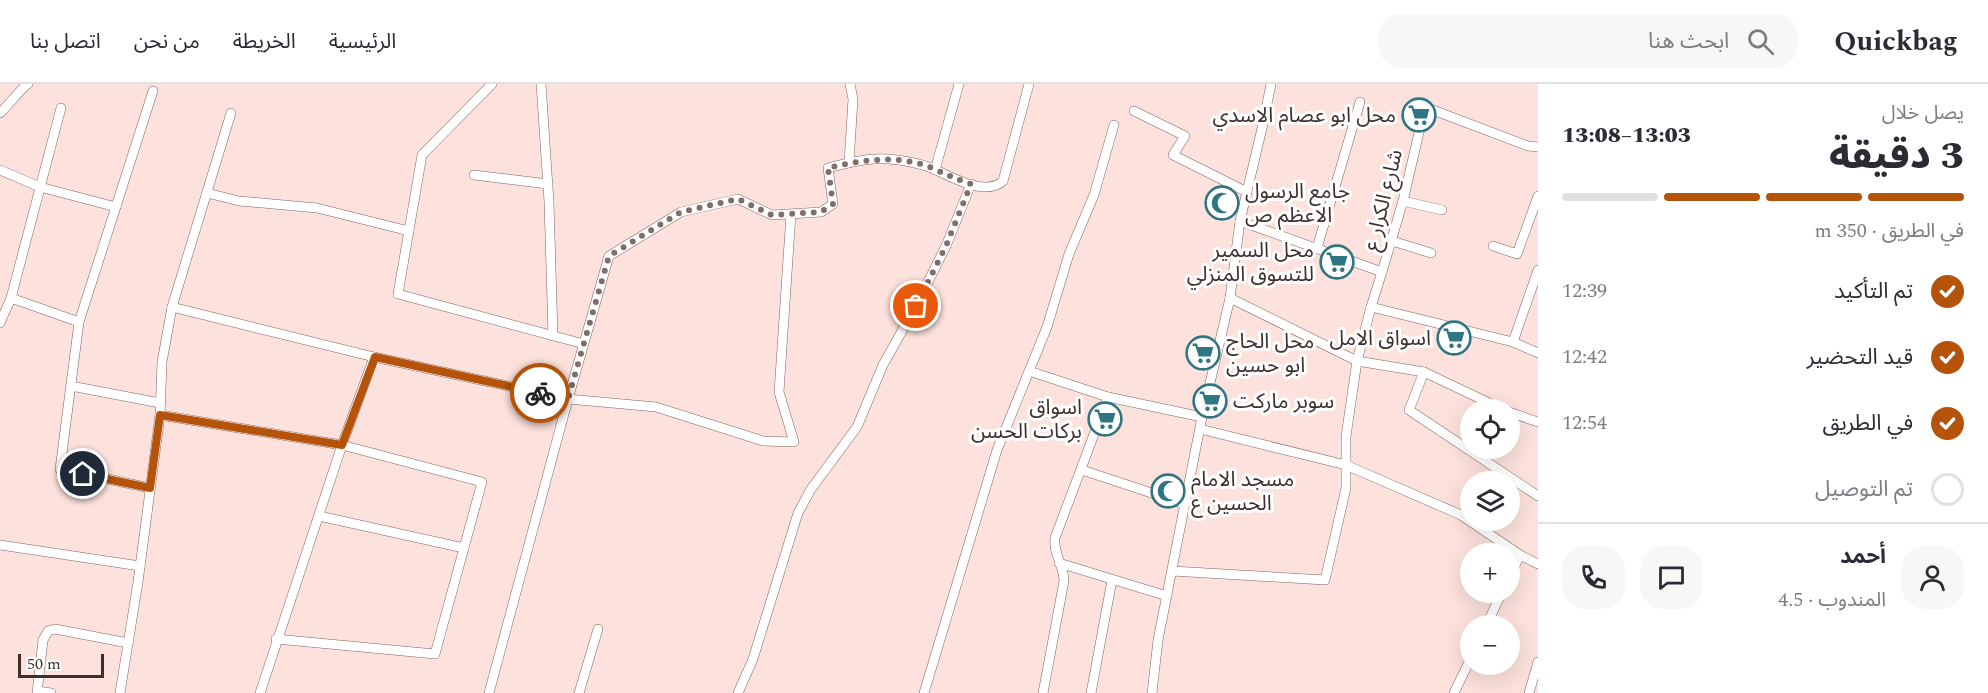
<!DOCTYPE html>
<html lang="ar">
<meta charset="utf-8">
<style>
body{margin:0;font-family:Spectral,"Noto Sans Arabic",serif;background:#f7f7f7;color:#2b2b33;direction:rtl;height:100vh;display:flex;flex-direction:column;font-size:22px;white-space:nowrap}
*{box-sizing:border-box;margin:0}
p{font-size:20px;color:#7c7c81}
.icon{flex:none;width:33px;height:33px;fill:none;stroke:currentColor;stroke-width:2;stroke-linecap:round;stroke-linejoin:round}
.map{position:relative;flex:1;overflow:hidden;direction:ltr}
.sheet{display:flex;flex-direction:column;background:#fff;width:450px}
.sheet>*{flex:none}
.tools{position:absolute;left:1460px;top:315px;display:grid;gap:12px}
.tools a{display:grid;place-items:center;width:60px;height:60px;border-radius:50%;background:#fff;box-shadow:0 6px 24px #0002;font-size:30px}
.scale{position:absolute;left:18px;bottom:15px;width:86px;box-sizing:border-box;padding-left:6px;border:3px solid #3d302e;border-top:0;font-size:16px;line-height:21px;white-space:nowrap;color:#3d302e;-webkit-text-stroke:4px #fff;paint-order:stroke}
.pin{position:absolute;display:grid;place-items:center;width:51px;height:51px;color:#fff;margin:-26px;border:3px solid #fff;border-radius:50%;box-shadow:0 2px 6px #0007}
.courier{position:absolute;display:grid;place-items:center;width:60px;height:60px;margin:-30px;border:4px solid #b45309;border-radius:50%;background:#fff;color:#222;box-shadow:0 2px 8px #0007}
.headline em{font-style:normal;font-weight:800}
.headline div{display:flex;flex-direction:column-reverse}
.headline{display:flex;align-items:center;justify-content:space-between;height:102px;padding:0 24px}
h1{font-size:39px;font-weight:800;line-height:45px}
.bar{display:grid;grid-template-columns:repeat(4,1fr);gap:9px 6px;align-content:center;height:72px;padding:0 24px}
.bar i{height:8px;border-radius:4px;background:#e1e1e2}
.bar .on{background:#b45309}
.bar p{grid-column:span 4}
.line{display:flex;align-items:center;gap:15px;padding:0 24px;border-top:2px solid #e1e1e2}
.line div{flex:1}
.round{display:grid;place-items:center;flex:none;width:63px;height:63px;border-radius:24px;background:#f7f7f7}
ol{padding:0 24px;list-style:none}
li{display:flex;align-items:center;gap:18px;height:66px}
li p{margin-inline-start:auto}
li .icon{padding:6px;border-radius:50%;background:#b45309;color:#fff;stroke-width:4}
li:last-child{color:#7c7c81}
li i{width:33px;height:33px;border:3px solid #e1e1e2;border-radius:50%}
header{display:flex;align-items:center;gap:36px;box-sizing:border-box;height:84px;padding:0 30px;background:#fff;border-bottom:2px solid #e1e1e2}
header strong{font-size:28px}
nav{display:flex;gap:33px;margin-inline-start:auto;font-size:21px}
.search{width:420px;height:54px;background:#f7f7f7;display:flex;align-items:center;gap:15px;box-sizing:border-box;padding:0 21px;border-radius:24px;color:#7c7c81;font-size:22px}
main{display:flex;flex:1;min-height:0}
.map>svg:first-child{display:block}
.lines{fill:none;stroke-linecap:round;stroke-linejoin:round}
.street-casing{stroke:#80645f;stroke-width:10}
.street{stroke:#fff;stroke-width:9}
.done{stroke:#806e6b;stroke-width:6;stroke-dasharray:0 10.8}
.route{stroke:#b45309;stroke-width:8}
.labels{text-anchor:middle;stroke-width:6;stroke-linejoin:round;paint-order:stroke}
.poi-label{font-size:21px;fill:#3d302e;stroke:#fff;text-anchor:end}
.street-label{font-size:21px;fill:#3d302e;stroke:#fff}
</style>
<header>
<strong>Quickbag</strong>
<div class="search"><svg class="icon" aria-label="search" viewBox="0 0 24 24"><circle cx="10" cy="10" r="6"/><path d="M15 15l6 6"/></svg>ابحث هنا</div>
<nav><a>الرئيسية</a><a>الخريطة</a><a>من نحن</a><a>اتصل بنا</a></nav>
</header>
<main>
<section class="sheet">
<div class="headline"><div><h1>3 دقيقة</h1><p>يصل خلال</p></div><em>13:03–13:08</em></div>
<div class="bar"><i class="on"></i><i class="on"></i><i class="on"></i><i></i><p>في الطريق · 350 m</p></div>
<ol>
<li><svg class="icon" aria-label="check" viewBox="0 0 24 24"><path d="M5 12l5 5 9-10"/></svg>تم التأكيد<p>12:39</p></li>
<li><svg class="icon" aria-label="check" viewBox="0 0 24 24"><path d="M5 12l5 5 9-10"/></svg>قيد التحضير<p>12:42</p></li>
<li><svg class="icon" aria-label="check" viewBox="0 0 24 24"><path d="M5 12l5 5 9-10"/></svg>في الطريق<p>12:54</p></li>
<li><i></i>تم التوصيل</li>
</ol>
<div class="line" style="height:108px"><a class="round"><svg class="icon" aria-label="person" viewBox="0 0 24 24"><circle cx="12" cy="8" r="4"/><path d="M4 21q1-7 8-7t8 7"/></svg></a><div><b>أحمد</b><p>المندوب · 4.5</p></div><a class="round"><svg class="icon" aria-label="chat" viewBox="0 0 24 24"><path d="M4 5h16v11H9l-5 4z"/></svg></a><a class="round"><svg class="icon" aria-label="phone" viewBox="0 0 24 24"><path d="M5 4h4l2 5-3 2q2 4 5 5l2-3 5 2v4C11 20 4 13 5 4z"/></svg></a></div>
</section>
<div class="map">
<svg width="1538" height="609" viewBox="0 0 1538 609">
<rect width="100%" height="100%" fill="#fce1dc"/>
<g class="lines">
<g class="street-casing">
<g id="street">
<polyline points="492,0 422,71 398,210 584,260"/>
<polyline points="541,0 549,118 553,252"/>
<polyline points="1134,27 1185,52 1173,71 1247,108"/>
<path d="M0,29C9,21 20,5 28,0"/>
<polyline points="849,79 853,15 850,0"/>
<polyline points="0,86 40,103 116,123"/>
<polyline points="935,86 959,0"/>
<polyline points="474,91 548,100"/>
<polyline points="207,109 239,117 317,124 409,147"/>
<polyline points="1403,117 1442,126"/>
<path d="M791,130L779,308L794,358L763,357L656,323L568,315L609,172L681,128L738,115L772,131L821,128L833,120L828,84C846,79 870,73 888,75C901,76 917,79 929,83C949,91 984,114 1003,97L1029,0"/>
<polyline points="1240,137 1382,188 1403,117 1425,23 1528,62 1538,63"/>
<polyline points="1392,157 1431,169"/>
<polyline points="1493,162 1517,170 1538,112"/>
<polyline points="1317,164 1360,18"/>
<polyline points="11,214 61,24"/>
<polyline points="1230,214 1357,277 1424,288 1504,326"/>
<polyline points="172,223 231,29"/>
<polyline points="1371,223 1513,258 1538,269"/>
<polyline points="79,238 153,7"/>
<polyline points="0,239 11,214 79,238 60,385 150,404"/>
<polyline points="1513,258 1538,186"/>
<polyline points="1029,287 1108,313 1202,333"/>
<polyline points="1424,288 1409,326 1538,412"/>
<polyline points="71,302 160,319"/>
<polyline points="1509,328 1538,338"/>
<polyline points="160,331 342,361 482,398 435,570 276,555"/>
<polyline points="1200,345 1346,381 1461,431 1520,471 1509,494"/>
<polyline points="1082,386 1185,420"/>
<polyline points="319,432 464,464"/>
<polyline points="0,461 140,482"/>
<polyline points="1520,471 1538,480"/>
<polyline points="1059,479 1167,512"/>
<polyline points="1172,487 1325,496 1346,404 1346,352 1357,277 1371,223 1382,188"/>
<polyline points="1486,542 1502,508"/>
<polyline points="38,607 51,609"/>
<polyline points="37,609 43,556 48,547 55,545 128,559"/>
<polyline points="120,609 138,498 160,331 162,278 172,223 374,273 568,315 489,609"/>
<polyline points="260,609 342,361 374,273"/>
<polyline points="579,609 598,545"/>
<polyline points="738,609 753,575 798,429 811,405 857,343 883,281 916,222 946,162 971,100"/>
<polyline points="924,609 997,366 1047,243 1069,170 1094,111 1114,41"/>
<path d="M1043,609L1064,497C1064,481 1053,470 1055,454L1108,313"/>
<polyline points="1091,609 1112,496"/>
<polyline points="1152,609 1158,556 1202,333 1230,214 1240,137 1263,40 1271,0"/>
<polyline points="1454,609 1470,576"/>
<polyline points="1529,609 1538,578"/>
</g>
</g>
<use href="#street" class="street"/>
</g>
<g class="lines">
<path class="done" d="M540,309L568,315L609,172L681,128L738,115L772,131L821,128L833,120L828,84C861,76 900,70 932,84C945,90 957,95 971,100L946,162L916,222"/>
<polyline class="route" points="83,390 150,404 160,331 342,361 375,273 540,309"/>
</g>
<defs>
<g id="supermarket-ring" transform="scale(1.725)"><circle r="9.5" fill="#fff" stroke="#2f7682" stroke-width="1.5"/><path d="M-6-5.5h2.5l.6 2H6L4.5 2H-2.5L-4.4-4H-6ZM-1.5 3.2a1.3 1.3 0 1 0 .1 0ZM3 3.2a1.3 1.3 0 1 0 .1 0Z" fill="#2f7682"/></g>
<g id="mosque-ring" transform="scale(1.725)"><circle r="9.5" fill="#fff" stroke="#2f7682" stroke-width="1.5"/><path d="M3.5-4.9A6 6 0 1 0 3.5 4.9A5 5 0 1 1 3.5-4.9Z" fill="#2f7682"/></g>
</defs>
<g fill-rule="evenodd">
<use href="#supermarket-ring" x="1419" y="31"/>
<use href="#mosque-ring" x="1222" y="119"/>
<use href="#supermarket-ring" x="1337" y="178"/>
<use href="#supermarket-ring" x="1454" y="254"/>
<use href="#supermarket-ring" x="1203" y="269"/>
<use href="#supermarket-ring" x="1210" y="317"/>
<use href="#supermarket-ring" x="1105" y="335"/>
<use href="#mosque-ring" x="1168" y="407"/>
</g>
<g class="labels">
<g class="poi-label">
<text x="1396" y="38">محل ابو عصام الاسدي</text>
<text x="1245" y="114" text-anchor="start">جامع الرسول<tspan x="1245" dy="24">الاعظم ص</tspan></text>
<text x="1314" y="173">محل السمير<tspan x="1314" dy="24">للتسوق المنزلي</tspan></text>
<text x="1431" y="261">اسواق الامل</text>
<text x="1226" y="264" text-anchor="start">محل الحاج<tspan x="1226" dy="24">ابو حسين</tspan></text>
<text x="1233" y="324" text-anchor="start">سوبر ماركت</text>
<text x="1082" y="330">اسواق<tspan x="1082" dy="24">بركات الحسن</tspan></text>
<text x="1191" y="402" text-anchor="start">مسجد الامام<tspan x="1191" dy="24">الحسين ع</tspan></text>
</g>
<g class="street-label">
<text transform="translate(1383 116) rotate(-76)" y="7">شارع الكرار ع</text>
</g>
</g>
</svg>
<div class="tools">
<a><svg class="icon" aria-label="locate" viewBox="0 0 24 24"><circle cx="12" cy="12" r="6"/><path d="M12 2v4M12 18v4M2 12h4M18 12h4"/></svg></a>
<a><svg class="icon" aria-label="layers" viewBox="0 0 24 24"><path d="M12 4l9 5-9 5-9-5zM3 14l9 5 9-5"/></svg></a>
<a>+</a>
<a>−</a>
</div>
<div class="scale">50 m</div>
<div class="pin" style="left:916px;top:222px;background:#ea580c"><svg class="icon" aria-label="bag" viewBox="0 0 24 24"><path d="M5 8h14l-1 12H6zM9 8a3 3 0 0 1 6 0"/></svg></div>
<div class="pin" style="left:83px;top:390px;background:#1f2937"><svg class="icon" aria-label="home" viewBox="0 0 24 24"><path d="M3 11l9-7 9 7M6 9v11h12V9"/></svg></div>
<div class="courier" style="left:540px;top:309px"><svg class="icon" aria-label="bike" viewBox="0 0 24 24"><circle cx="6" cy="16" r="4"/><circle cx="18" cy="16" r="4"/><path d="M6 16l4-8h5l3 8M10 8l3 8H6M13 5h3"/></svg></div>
</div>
</main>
